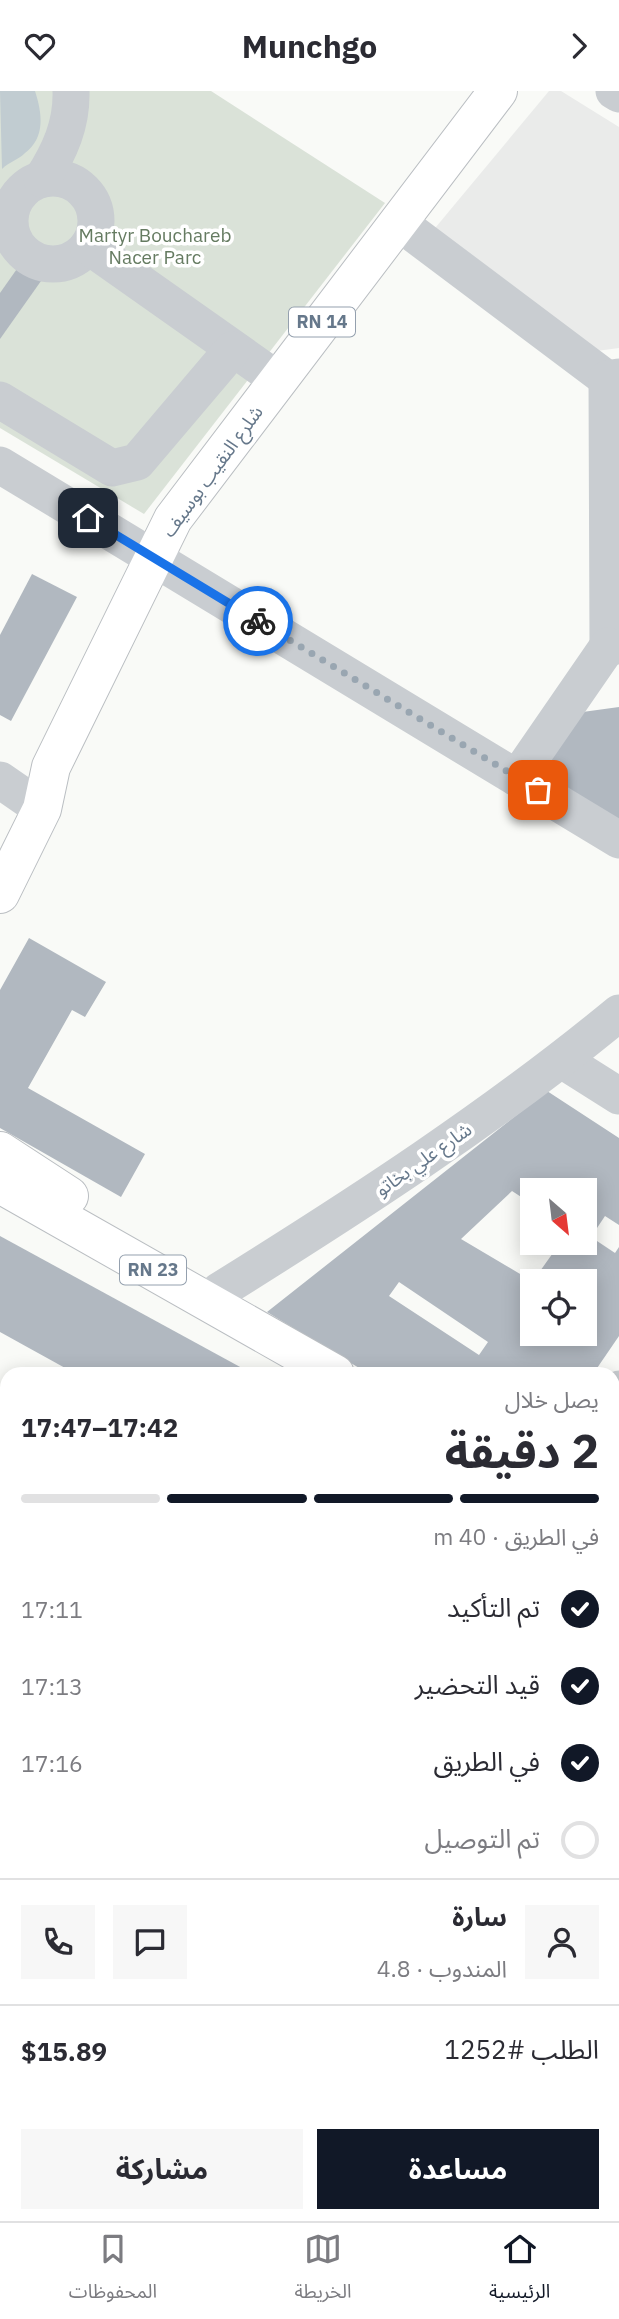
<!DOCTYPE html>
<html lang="ar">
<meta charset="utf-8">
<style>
body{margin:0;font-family:"IBM Plex Sans","Noto Sans Arabic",sans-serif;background:#f7f7f7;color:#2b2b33;direction:rtl;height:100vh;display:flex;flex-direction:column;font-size:26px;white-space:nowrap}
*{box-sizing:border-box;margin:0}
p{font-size:23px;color:#7c7c81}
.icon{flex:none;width:38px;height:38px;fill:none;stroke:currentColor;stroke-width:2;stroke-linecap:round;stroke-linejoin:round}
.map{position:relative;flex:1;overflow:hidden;direction:ltr}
.drawer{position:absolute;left:0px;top:1276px;width:620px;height:856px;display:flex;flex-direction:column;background:#fff;border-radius:21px 21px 0 0;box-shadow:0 4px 18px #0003;direction:rtl}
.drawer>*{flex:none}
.needle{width:46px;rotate:152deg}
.controls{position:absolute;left:520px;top:1087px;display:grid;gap:14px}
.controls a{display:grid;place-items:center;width:77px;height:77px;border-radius:0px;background:#fff;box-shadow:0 4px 18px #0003;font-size:35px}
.pin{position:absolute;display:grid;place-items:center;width:60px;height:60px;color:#fff;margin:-30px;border-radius:14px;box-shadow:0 4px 10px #0006}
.courier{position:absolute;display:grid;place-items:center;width:70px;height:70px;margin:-35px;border:5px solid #1a73e8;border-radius:50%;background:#fff;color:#222;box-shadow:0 2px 9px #0007}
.overview em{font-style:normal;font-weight:700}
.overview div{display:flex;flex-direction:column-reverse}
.overview{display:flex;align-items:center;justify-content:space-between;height:119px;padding:0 21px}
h1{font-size:46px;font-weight:700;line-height:52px}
.bar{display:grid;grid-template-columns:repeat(4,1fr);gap:10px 7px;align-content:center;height:84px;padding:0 21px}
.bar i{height:9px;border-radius:5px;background:#e1e1e2}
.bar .selected{background:#111827}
.bar p{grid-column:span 4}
.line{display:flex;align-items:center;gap:18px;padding:0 21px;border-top:2px solid #e1e1e2}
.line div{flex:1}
.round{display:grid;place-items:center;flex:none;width:74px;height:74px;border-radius:0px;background:#f7f7f7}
ol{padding:0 21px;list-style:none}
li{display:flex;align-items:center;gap:21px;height:77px}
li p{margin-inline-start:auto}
li .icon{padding:7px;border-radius:50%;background:#111827;color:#fff;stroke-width:4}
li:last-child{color:#7c7c81}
li i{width:38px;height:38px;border:4px solid #e1e1e2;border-radius:50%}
.button{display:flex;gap:14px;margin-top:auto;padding:14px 21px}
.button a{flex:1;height:80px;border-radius:0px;background:#111827;color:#fff;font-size:28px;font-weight:700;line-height:80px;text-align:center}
.button a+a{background:#f7f7f7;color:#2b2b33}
header{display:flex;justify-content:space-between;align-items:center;height:91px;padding:0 21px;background:#fff;font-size:32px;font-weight:700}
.dock{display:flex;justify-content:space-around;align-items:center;height:98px;border-top:2px solid #e1e1e2;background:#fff;font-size:19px;color:#7c7c81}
.dock a{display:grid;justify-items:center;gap:4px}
.dock .selected{color:#111827}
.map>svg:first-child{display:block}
.built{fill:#eaebea}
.green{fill:#dae2d8}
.water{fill:#c1ccd1}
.building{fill:#b1b8c0;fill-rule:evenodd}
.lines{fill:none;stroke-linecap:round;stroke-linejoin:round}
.major-casing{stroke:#babec2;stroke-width:40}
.minor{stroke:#c9cdd1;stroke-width:37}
.major{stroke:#fff;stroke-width:38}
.done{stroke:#99a6b1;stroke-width:7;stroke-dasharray:0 12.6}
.route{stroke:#1a73e8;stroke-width:9}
.labels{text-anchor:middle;stroke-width:7;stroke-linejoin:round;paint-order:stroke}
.shield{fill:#fff;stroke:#94a0ae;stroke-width:2}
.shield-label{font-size:18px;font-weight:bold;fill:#66788b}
.park-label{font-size:19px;fill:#657b61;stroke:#fff}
.street-label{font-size:19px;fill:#66788b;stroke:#fff}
</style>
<header><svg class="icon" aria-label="forward" viewBox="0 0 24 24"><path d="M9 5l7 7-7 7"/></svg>Munchgo<svg class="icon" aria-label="heart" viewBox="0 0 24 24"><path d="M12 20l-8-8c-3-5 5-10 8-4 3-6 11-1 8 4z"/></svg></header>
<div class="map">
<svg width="619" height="2130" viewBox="0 0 619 2130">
<rect width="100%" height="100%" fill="#f9faf7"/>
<polygon class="built" points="549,0 561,0 619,36 619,257 559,265 416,160"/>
<polygon class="green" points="0,0 211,0 385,112 144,423 0,337"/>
<path class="water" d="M0,0H35C42,22 46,46 25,62C18,69 9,71 2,78Z"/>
<g class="building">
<polygon points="19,175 41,190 0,248 0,202"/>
<polygon points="32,483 77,506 11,630 0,624 0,544"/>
<polygon points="619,616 619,733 537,680 568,623"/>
<polygon points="29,847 106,891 85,926 72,919 28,997 145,1063 121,1106 0,1037 0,899"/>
<path d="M547,1000L619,1047V1134L605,1125L591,1146L615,1162L619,1156V1245L593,1283H369L267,1221ZM532,1099H584V1152H560L533,1190H584V1242H532V1190L461,1148L512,1100L532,1113ZM399,1191L488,1251L479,1264L389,1205Z"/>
<polygon points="0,1145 253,1283 76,1283 0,1241"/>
<polygon points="619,1857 619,1916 612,1920 612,1861"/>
</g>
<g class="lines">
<g class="major-casing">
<g id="major">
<polyline points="0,803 42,718 51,676 173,428 498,0"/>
<polyline points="0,1060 69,1105"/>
<polyline points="0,1093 335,1283"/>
<polyline points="612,1490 619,1497"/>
</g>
</g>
<g class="minor">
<polyline points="614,0 619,3"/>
<circle cx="53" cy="130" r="43"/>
<path d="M42,88C60,60 72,33 71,0"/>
<polyline points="398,131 607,288"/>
<polyline points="88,155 278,289"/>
<polyline points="619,286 607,288 608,555 619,555"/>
<polyline points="0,309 112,377 137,371 232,259"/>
<polyline points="0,374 619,749"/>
<polyline points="517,687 608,555"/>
<polyline points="0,689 42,718"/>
<polyline points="562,969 619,1005"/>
<path d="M219,1200C357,1114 493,1026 619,922"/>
<polyline points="612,1309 619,1298"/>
<polyline points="0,1787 7,1787"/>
<polyline points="0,1918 7,1920"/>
<polyline points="619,1928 613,1932 619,1965"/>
<polyline points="0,1994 7,1995"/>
<polyline points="196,2124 200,2130"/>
</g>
<use href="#major" class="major"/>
</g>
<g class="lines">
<polyline class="done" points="258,530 538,699"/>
<polyline class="route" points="88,427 258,530"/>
</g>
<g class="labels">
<g class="shield">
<rect x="289" y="216.5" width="66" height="29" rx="5"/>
<rect x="120" y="1164.5" width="66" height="29" rx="5"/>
</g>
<g class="shield-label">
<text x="322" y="237">RN 14</text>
<text x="153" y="1185">RN 23</text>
</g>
<g class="park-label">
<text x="155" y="151">Martyr Bouchareb<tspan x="155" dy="22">Nacer Parc</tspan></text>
</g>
<g class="street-label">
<text transform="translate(212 380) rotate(-54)" y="7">شلرع النقيب بوسيف</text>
<text transform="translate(423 1068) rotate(-35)" y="7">شارع علي بخاتو</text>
</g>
</g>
</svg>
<div class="controls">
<a><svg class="needle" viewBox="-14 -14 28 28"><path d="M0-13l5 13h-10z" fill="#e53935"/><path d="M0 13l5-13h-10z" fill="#7c7c81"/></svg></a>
<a><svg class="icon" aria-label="locate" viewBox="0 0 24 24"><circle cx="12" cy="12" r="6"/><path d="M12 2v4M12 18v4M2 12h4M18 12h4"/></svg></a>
</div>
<div class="pin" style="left:538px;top:699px;background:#ea580c"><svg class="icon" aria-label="bag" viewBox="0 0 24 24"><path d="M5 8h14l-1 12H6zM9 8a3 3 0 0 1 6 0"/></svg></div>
<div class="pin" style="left:88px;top:427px;background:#1f2937"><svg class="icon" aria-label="home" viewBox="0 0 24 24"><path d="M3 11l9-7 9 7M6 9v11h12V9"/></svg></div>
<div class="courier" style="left:258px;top:530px"><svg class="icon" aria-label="bike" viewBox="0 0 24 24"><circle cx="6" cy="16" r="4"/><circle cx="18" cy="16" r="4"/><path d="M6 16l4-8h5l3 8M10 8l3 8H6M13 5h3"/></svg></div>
<section class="drawer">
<div class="overview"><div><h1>2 دقيقة</h1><p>يصل خلال</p></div><em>17:42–17:47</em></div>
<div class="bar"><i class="selected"></i><i class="selected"></i><i class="selected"></i><i></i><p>في الطريق · 40 m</p></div>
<ol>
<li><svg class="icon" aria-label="check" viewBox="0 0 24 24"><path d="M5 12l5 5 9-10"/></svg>تم التأكيد<p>17:11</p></li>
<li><svg class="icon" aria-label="check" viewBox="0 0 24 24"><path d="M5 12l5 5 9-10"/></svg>قيد التحضير<p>17:13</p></li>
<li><svg class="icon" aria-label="check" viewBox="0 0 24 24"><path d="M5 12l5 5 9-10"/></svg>في الطريق<p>17:16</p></li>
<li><i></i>تم التوصيل</li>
</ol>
<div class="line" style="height:126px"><a class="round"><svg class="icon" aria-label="person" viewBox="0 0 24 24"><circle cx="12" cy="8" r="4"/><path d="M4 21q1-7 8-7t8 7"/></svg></a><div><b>سارة</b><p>المندوب · 4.8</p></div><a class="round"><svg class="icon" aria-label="chat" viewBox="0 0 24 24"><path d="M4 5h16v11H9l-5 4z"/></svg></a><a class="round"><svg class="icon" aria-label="phone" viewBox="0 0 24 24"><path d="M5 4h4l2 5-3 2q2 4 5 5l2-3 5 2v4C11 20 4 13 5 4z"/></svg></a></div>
<div class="line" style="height:91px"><div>الطلب #1252</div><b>$15.89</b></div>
<div class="button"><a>مساعدة</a><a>مشاركة</a></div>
</section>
</div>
<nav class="dock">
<a class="selected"><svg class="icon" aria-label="home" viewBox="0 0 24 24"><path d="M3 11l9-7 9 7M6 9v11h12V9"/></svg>الرئيسية</a>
<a><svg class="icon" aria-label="map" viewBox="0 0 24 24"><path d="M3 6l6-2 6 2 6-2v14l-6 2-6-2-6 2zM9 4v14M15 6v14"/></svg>الخريطة</a>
<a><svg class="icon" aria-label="saved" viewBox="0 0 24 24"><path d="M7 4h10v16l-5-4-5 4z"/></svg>المحفوظات</a>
</nav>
